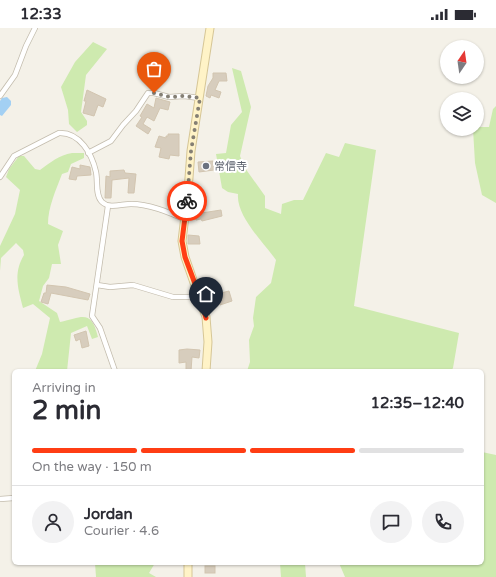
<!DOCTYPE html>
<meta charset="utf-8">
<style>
body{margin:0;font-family:"Varela Round","Noto Sans JP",sans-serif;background:#f2f2f3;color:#2b2b33;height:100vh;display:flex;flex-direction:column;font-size:15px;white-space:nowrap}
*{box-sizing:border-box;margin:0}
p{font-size:13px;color:#7c7c81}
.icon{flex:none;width:22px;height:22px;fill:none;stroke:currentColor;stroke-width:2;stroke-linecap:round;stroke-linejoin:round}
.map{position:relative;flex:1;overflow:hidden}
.panel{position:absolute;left:12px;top:341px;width:472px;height:196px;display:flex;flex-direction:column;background:#fff;border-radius:6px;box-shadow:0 1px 3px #0004}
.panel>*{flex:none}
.needle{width:26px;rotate:13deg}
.controls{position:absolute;left:440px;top:12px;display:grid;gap:8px}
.controls a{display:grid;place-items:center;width:44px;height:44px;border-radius:50%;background:#fff;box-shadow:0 1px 3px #0004;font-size:20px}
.pin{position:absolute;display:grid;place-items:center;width:34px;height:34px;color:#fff;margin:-41px -17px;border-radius:50% 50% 50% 0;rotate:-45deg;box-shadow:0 0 4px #0007}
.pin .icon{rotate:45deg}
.courier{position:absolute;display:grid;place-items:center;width:40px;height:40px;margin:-20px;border:3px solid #ff3d14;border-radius:50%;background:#fff;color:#222;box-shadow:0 1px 5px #0007}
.headline em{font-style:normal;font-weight:800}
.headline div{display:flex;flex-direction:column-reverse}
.headline{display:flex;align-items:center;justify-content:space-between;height:68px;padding:0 20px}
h1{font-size:26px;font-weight:800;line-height:30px}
.bar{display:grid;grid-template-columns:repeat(4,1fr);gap:6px 4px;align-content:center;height:48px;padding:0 20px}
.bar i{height:5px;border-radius:3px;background:#e1e1e2}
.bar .selected{background:#ff3d14}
.bar p{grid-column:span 4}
.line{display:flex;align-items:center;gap:10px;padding:0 20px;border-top:1px solid #e1e1e2}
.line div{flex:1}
.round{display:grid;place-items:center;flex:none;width:42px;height:42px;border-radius:21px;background:#f2f2f3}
.status{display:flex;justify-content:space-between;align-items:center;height:28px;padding:0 20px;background:#fff;direction:ltr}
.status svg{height:11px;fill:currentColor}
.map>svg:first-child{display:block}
.green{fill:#ceeaaf}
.water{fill:#a3d0f3}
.building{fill:#d7cdbd;stroke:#d2c5b0}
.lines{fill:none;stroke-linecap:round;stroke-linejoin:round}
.minor-casing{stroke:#c3bcad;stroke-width:6}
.secondary-casing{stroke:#d6c696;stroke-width:9}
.minor{stroke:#fff;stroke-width:4.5}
.secondary{stroke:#fff3c7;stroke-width:7}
.done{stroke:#847f74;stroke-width:4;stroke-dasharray:0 7.2}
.route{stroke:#ff3d14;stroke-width:5}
.worship-dot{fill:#6b7280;stroke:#fff;stroke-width:1.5}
.labels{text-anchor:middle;stroke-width:4;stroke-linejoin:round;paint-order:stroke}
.worship-label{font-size:11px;fill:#5b616d;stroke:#fff;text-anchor:start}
</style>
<div class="status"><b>12:33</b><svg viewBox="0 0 49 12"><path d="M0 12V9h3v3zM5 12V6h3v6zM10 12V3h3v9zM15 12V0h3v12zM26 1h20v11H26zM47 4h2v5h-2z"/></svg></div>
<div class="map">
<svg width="496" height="549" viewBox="0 0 496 549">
<rect width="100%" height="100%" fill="#f4f1e8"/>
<g class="green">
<polygon points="93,14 107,21 86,47 81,84 87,93 87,97 77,104 69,96 68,82 61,59 75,34"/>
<path d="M232,40L241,43L251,79L240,128L245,140L265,168V180L281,186L282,176L294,172H303L326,125L339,129L345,115L376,122L354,278L459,305L453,340L451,343H247L250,334L249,312L254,298L253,290L256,269L271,255L276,232C263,214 236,188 238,166L228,164L222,160L216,126L226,125L231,97L242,84Z"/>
<polygon points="496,78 496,175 482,167 475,135 473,101 477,101 477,99 489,99 493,81"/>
<path d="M72,125H84V130L71,136L68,144L62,146C56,162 48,179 48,196L63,203L58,217L61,236H52L49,250L43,258L39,273L57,285L60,294C83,289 91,281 98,309L92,311L87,298L71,305L67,343H35L42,326L50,290L33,276L23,280C18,261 13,245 24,227L23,222L16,215L1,230L0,243V218L15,186L20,162L6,149L9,141L19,128H24L35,141L40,142C51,134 59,127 72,125Z"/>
<polygon points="482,424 496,427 496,549 345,549 339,535 482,535"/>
<polygon points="95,535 155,535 149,545 156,549 96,549"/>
<polygon points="280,535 305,535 306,549 281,549"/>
</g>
<polygon class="water" points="7,69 11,73 11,77 2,88 0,87 0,73 2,70"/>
<g class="building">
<polygon points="213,45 226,45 227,53 219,53 215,62 221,64 219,70 211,67 210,70 206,68 208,58 213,50"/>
<polygon points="87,62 106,71 103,79 98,77 94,88 83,85 86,73 84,73"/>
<polygon points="156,70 170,74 168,82 160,80 154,93 147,89 143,96 151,101 148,106 136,98 142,89 140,88 147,76 154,80"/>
<polygon points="168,106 179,106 179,128 170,127 169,131 159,129 161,120 155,119 159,108 166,110 166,108 168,108"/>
<polygon points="213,133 214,142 199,144 198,134"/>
<polygon points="80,137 90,139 91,147 77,148 76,152 69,151 72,139 80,141"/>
<polygon points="124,142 125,145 136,146 134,165 128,165 129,150 112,152 111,170 105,170 106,148 110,149 110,143"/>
<polygon points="221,182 222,188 202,193 201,191 196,192 195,186"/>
<polygon points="188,207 199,208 200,216 188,216"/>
<polygon points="47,257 66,259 90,266 88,272 51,265 48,276 41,274 44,265 46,265"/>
<polygon points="229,263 232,273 220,277 217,266"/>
<polygon points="86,303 89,318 82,320 80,311 76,313 74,307"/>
<polygon points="187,321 200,322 199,330 192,329 191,343 186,343 186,334 179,335 179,322"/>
<rect x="205" y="538" width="10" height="7"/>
</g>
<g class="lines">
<g class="minor-casing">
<g id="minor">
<polyline points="0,68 15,47 26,18 35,0"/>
<polyline points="88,125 111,113 123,97 136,83 148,65 154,65 169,69 184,68 199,70"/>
<path d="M0,149L14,128L59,105C80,104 92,126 96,144C98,153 95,167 102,174C109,181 122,176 131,176C149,176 168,184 184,191"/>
<polyline points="108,178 92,288 100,300 115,343"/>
<polyline points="97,257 110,259 133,257 173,269 200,269"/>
<polyline points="0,471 14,470"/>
</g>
</g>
<g class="secondary-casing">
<g id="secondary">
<polyline points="206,343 208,314 206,289 185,229 182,213 188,163 191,123 210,0"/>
<polyline points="188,535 188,549"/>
</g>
</g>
<use href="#minor" class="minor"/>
<use href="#secondary" class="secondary"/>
</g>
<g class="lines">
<polyline class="done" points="154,65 170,69 184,68 200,70 191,123 187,173"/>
<polyline class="route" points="187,173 182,213 185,229 200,269 206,290"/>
</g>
<circle class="worship-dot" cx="206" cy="138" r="4"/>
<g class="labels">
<g class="worship-label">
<text x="214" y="142">常信寺</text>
</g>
</g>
</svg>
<div class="controls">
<a><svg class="needle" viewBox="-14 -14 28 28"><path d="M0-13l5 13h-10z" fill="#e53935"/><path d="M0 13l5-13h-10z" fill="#7c7c81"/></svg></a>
<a><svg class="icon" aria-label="layers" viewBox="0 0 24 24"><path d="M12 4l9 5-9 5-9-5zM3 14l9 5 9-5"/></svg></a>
</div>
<div class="pin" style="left:154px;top:65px;background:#ea580c"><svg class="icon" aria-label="bag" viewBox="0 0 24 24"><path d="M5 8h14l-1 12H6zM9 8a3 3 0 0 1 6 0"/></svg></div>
<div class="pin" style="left:206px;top:290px;background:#1f2937"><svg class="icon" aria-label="home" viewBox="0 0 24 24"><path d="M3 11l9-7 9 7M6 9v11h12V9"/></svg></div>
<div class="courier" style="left:187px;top:173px"><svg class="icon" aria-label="bike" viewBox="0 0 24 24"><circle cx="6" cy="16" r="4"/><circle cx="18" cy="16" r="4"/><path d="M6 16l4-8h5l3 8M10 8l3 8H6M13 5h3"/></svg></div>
<section class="panel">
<div class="headline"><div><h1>2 min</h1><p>Arriving in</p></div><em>12:35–12:40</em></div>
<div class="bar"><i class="selected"></i><i class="selected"></i><i class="selected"></i><i></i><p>On the way · 150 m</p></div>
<div class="line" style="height:72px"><a class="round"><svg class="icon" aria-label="person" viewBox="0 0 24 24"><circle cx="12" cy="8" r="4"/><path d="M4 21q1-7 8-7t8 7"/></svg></a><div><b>Jordan</b><p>Courier · 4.6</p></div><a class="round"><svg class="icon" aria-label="chat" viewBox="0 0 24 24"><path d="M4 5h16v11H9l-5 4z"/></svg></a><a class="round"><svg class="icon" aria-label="phone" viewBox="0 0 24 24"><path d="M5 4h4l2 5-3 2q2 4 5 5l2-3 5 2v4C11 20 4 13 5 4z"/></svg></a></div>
</section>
</div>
